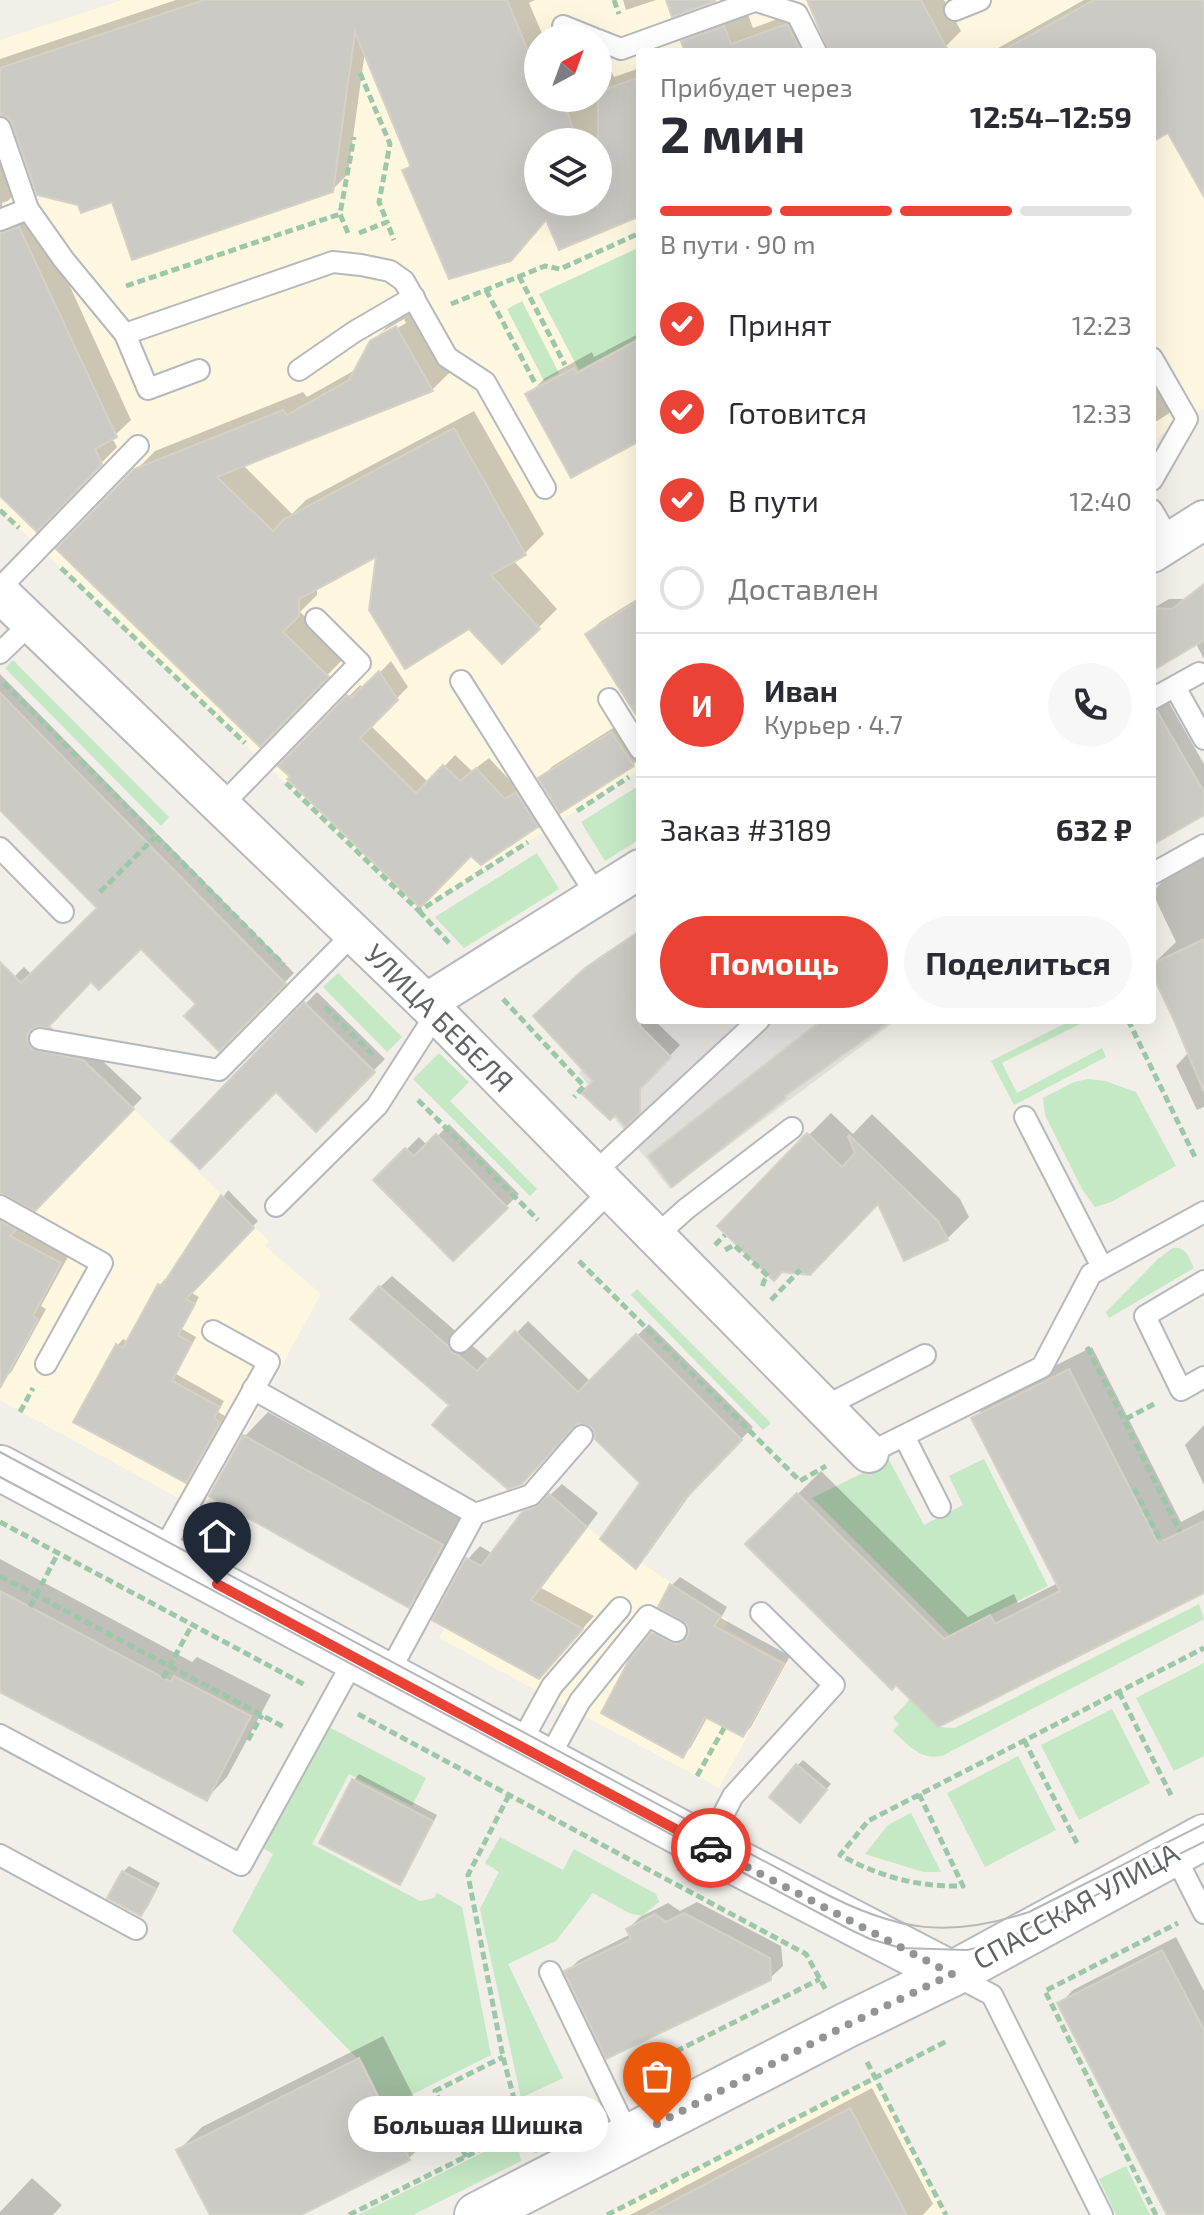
<!DOCTYPE html>
<html lang="ru">
<meta charset="utf-8">
<style>
body{margin:0;font-family:"Exo 2",sans-serif;background:#f7f7f7;color:#2b2b33;height:100vh;display:flex;flex-direction:column;font-size:30px;white-space:nowrap}
*{box-sizing:border-box;margin:0}
p{font-size:26px;color:#7c7c81}
.icon{flex:none;width:44px;height:44px;fill:none;stroke:currentColor;stroke-width:2;stroke-linecap:round;stroke-linejoin:round}
.map{position:relative;flex:1;overflow:hidden}
.details{position:absolute;left:636px;top:48px;width:520px;height:976px;display:flex;flex-direction:column;background:#fff;border-radius:8px;box-shadow:0 8px 32px #0002}
.details>*{flex:none}
.needle{width:52px;rotate:41deg}
.buttons{position:absolute;left:524px;top:24px;display:grid;gap:16px}
.buttons a{display:grid;place-items:center;width:88px;height:88px;border-radius:50%;background:#fff;box-shadow:0 8px 32px #0002;font-size:40px}
.pin{position:absolute;display:grid;place-items:center;width:68px;height:68px;color:#fff;margin:-82px -34px;border-radius:50% 50% 50% 0;rotate:-45deg;box-shadow:0 0 8px #0007}
.pin .icon{rotate:45deg}
.courier{position:absolute;display:grid;place-items:center;width:80px;height:80px;margin:-40px;border:6px solid #ea4335;border-radius:50%;background:#fff;color:#222;box-shadow:0 2px 10px #0007}
.bubble{position:absolute;height:56px;border-radius:28px;background:#fff;box-shadow:0 8px 32px #0002;font-size:26px;font-weight:700;line-height:56px;text-align:center}
.overview em{font-style:normal;font-weight:700}
.overview div{display:flex;flex-direction:column-reverse}
.overview{display:flex;align-items:center;justify-content:space-between;height:136px;padding:0 24px}
h1{font-size:52px;font-weight:700;line-height:60px}
.bar{display:grid;grid-template-columns:repeat(4,1fr);gap:12px 8px;align-content:center;height:96px;padding:0 24px}
.bar i{height:10px;border-radius:6px;background:#e1e1e2}
.bar .selected{background:#ea4335}
.bar p{grid-column:span 4}
.line{display:flex;align-items:center;gap:20px;padding:0 24px;border-top:2px solid #e1e1e2}
.line div{flex:1}
.round{display:grid;place-items:center;flex:none;width:84px;height:84px;border-radius:42px;background:#f7f7f7}
ol{padding:0 24px;list-style:none}
li{display:flex;align-items:center;gap:24px;height:88px}
li p{margin-inline-start:auto}
li .icon{padding:8px;border-radius:50%;background:#ea4335;color:#fff;stroke-width:4}
li:last-child{color:#7c7c81}
li i{width:44px;height:44px;border:4px solid #e1e1e2;border-radius:50%}
.primary-button{display:flex;gap:16px;margin-top:auto;padding:16px 24px}
.primary-button a{flex:1;height:92px;border-radius:48px;background:#ea4335;color:#fff;font-size:32px;font-weight:700;line-height:92px;text-align:center}
.primary-button a+a{background:#f7f7f7;color:#2b2b33}
.map>svg:first-child{display:block}
.commercial{fill:#fef7e0;fill-rule:evenodd}
.industrial{fill:#e0deda}
.green{fill:#c5e8c5}
.shadow{fill:#0003;fill-rule:evenodd}
.building{fill:#cccac5;stroke:#d6d1c6;stroke-width:2}
.lines{fill:none;stroke-linecap:round;stroke-linejoin:round}
.lane-casing{stroke:#b5b8bc;stroke-width:24}
.street-casing{stroke:#b5b8bc;stroke-width:42}
.secondary-casing{stroke:#b6babf;stroke-width:48}
.path{stroke:#9cc7a9;stroke-width:5;stroke-dasharray:8 4;stroke-linecap:butt}
.lane{stroke:#fff;stroke-width:20}
.street{stroke:#fff;stroke-width:38}
.secondary{stroke:#fff;stroke-width:44}
.tram{stroke:#b6b7b8;stroke-width:2}
.done{stroke:#929495;stroke-width:8;stroke-dasharray:0 14.4}
.route{stroke:#ea4335;stroke-width:10}
.labels{text-anchor:middle;stroke-width:6;stroke-linejoin:round;paint-order:stroke}
.street-label{font-size:28px;fill:#5f6368;stroke:#fff}
</style>
<div class="map">
<svg width="1204" height="2215" viewBox="0 0 1204 2215">
<rect width="100%" height="100%" fill="#f1efe8"/>
<g class="commercial">
<path d="M122,0H1204V408L1152,441V52H640V770L419,911L0,510V40ZM538,38H598V98H538ZM538,142H598V202H538Z"/>
<polygon points="0,1101 73,1172 134,1109 269,1241 265,1246 321,1294 202,1511 0,1400"/>
<polygon points="541,1488 636,1568 640,1562 728,1620 725,1628 787,1663 719,1788 439,1638 477,1570"/>
<polygon points="875,2078 946,2215 607,2215"/>
</g>
<polygon class="industrial" points="640,1007 640,1020 897,1020 670,1189 579,1073"/>
<g class="green">
<polygon points="640,247 640,337 579,370 539,294"/>
<polygon points="522,301 559,373 544,381 507,309"/>
<polygon points="13,660 169,817 161,826 5,668"/>
<polygon points="640,785 640,839 605,861 581,822"/>
<polygon points="537,853 559,889 464,948 435,917"/>
<polygon points="338,973 402,1037 387,1052 323,987"/>
<polygon points="1072,1020 1088,1020 1002,1063 1017,1093 1102,1048 1106,1057 1014,1105 991,1061"/>
<polygon points="439,1053 469,1082 450,1101 537,1189 530,1196 413,1079"/>
<polygon points="1088,1079 1105,1081 1136,1092 1176,1166 1111,1202 1095,1207 1082,1189 1045,1115 1043,1098 1074,1082"/>
<path d="M1173,1248C1186,1246 1189,1258 1194,1268L1109,1318L1106,1312L1159,1258Z"/>
<polygon points="637,1289 771,1423 763,1430 631,1295"/>
<polygon points="984,1459 1048,1586 950,1635 812,1498 889,1460 924,1525 963,1505 949,1476"/>
<path d="M1199,1604L1204,1619L944,1755C921,1762 909,1745 893,1731L899,1724L893,1718L910,1699L938,1727L955,1728Z"/>
<polygon points="1204,1663 1204,1756 1174,1771 1136,1698"/>
<polygon points="1112,1709 1150,1783 1079,1820 1041,1745"/>
<polygon points="325,1725 426,1778 412,1806 349,1774 312,1844 420,1901 434,1898 437,1893 462,1907 491,2055 385,2108 363,2064 232,1931 273,1854 260,1846"/>
<polygon points="1018,1756 1056,1830 985,1867 947,1793"/>
<polygon points="911,1813 941,1872 923,1872 865,1854 888,1825"/>
<polygon points="500,1837 563,1870 574,1849 656,1894 659,1902 642,1916 629,1913 593,1893 556,1941 508,1964 563,2078 521,2098 480,1909 499,1872 485,1863"/>
<polygon points="591,2098 596,2112 581,2131 534,2154 528,2130"/>
<polygon points="516,2136 521,2161 413,2215 358,2215"/>
<polygon points="1126,2166 1150,2215 1116,2215 1099,2179"/>
</g>
<g class="shadow">
<path d="M176,0H535L529,3L544,38H538V98H598V60L605,57L614,77L640,68V214L548,218L404,171L412,163L365,51L348,174L332,190L113,200L79,203L14,122L1,113L21,171L23,185L8,201L2,203L3,210L36,212L131,420L112,438L117,447L37,529L0,493V59ZM538,142H598V202H538Z"/>
<polygon points="623,0 656,0 626,10"/>
<polygon points="824,0 944,0 961,31 946,46 930,52 853,52"/>
<polygon points="1084,0 1204,0 1204,155 1169,130 1152,139 1152,52 991,52"/>
<polygon points="746,9 753,28 799,11 813,52 686,52 684,42 699,26"/>
<polygon points="415,309 451,371 432,390 243,465 292,514 306,500 474,411 544,534 525,553 513,560 557,609 538,628 469,627 379,553 317,587 317,595 300,612 346,656 260,744 58,549 155,451 303,392 307,397 357,369 372,342 382,332 382,337 406,323 404,319 382,332 391,322"/>
<polygon points="640,333 640,438 528,395 545,378 592,352 594,357"/>
<polygon points="1152,341 1185,397 1168,414 1152,424"/>
<polygon points="1204,586 1204,659 1195,642 1152,669 1152,609 1169,599 1184,599"/>
<polygon points="640,597 640,708 588,634 600,622"/>
<polygon points="391,661 408,687 370,725 429,783 455,755 472,771 489,758 518,789 548,814 537,826 471,853 292,777 281,766 360,685 364,689"/>
<polygon points="0,674 294,973 219,1048 199,1004 141,947 92,980 57,1015 59,1017 50,1026 36,1025 36,1033 92,1051 142,1098 35,1208 0,1175 0,991 24,967 32,975 100,908 0,807"/>
<polygon points="1152,696 1168,701 1204,764 1204,813 1152,843"/>
<polygon points="624,721 640,757 633,765 540,779 553,766"/>
<polygon points="1202,854 1204,858 1204,1107 1197,1110 1176,1066 1189,1052 1152,969 1152,965 1176,942 1152,892 1179,865"/>
<polygon points="640,931 640,1020 664,1020 658,1024 680,1045 610,1118 595,1081 547,1006 598,958"/>
<polygon points="317,992 385,1059 316,1129 276,1089 240,1070"/>
<polygon points="831,1113 853,1134 872,1114 960,1199 969,1217 947,1239 879,1201 832,1251 809,1135"/>
<polygon points="449,1124 519,1194 453,1258 376,1180 419,1137 428,1146"/>
<polygon points="228,1190 258,1221 190,1292 199,1297 182,1329 196,1337 176,1374 224,1401 218,1412 225,1416 191,1475 185,1481 76,1421 118,1345 123,1339 128,1342 160,1285 165,1279 168,1281"/>
<polygon points="0,1216 69,1255 41,1306 46,1309 12,1371 2,1381 0,1380"/>
<polygon points="392,1276 490,1361 528,1321 591,1382 649,1324 753,1427 696,1486 647,1555 636,1566 643,1483 592,1425 578,1421 452,1405 380,1287"/>
<polygon points="1092,1347 1181,1522 1204,1510 1204,1591 939,1724 748,1544 821,1471 968,1617 1014,1594 1018,1603 1058,1583 974,1418 997,1395"/>
<polygon points="268,1412 465,1521 432,1582 409,1605 211,1495 245,1436"/>
<polygon points="1204,1425 1204,1485 1185,1445"/>
<polygon points="562,1484 598,1513 541,1588 594,1616 551,1664 435,1619 468,1559 480,1546 493,1554 525,1513 538,1499 550,1495"/>
<polygon points="0,1559 192,1662 197,1657 271,1695 227,1777 206,1799 0,1690"/>
<polygon points="680,1577 727,1607 721,1618 790,1656 751,1727 743,1735 708,1716 691,1747 683,1755 653,1634 661,1626 685,1637 690,1636 691,1631 672,1585"/>
<polygon points="803,1760 831,1784 805,1814 797,1766"/>
<polygon points="359,1774 437,1815 405,1877 399,1882 321,1842 354,1780"/>
<polygon points="129,1866 160,1883 147,1908 141,1914 123,1872"/>
<polygon points="697,1902 781,1946 783,1966 770,1978 566,1972 579,1960 631,1934 628,1929 640,1917 668,1903 680,1911"/>
<polygon points="1176,1937 1204,1991 1204,2215 1169,2215 1060,2004 1073,1990"/>
<polygon points="383,2036 433,2135 409,2158 297,2215 212,2215 179,2150 202,2127"/>
<polygon points="872,2088 933,2204 923,2215 630,2215"/>
<polygon points="32,2178 62,2205 53,2215 0,2215 0,2212"/>
</g>
<g class="building">
<polygon points="204,0 507,0 538,76 538,98 563,98 577,142 538,142 538,202 596,202 598,208 598,92 640,77 640,216 559,250 546,220 511,261 449,279 402,170 411,167 355,32 333,192 132,260 112,202 81,213 78,205 37,195 12,124 8,118 0,115 0,68"/>
<polygon points="666,0 714,0 715,1 672,17"/>
<polygon points="807,0 921,0 949,52 829,52"/>
<polygon points="1094,0 1204,0 1204,197 1168,133 1152,142 1152,52 1000,52"/>
<polygon points="787,24 801,52 685,52 681,41 724,26 731,44"/>
<polygon points="19,227 117,437 95,449 102,464 37,532 0,496 0,233"/>
<polygon points="396,326 433,391 217,477 273,531 284,519 454,428 526,555 491,575 540,629 502,664 469,629 405,669 369,610 376,557 299,599 299,616 283,632 329,677 260,747 56,549 134,469 283,410 287,415 349,380 370,341"/>
<polygon points="640,339 640,441 571,478 525,394 574,368 577,373"/>
<polygon points="1204,584 1204,640 1152,671 1152,608 1172,609"/>
<polygon points="640,599 640,721 585,634"/>
<polygon points="379,671 398,700 360,738 416,793 443,765 460,781 476,768 505,799 516,792 538,827 481,865 471,856 420,908 287,779 290,777 278,766 347,695 351,698"/>
<polygon points="0,693 286,984 219,1051 184,1016 196,1004 141,949 99,990 91,982 49,1026 51,1028 36,1027 31,1030 27,1036 28,1043 32,1049 83,1060 134,1109 35,1211 0,1193 0,962 21,983 97,908 0,810"/>
<polygon points="1157,711 1204,792 1204,815 1152,845 1152,712"/>
<polygon points="611,732 634,766 560,813 538,778"/>
<polygon points="640,931 640,1026 671,1057 640,1089 640,1113 625,1127 616,1115 610,1120 581,1093 593,1081 533,1016 585,968"/>
<polygon points="1204,939 1204,1090 1203,1090 1174,1020 1152,974 1152,964"/>
<polygon points="304,1002 375,1072 316,1132 276,1092 200,1169 171,1141"/>
<polygon points="822,1020 892,1020 785,1096 786,1098 672,1187 648,1156"/>
<polygon points="807,1133 842,1167 855,1153 848,1136 849,1135 938,1221 948,1240 904,1261 878,1204 810,1275 782,1272 774,1281 717,1226"/>
<polygon points="436,1134 508,1208 453,1261 373,1180 405,1148 414,1156"/>
<polygon points="221,1195 254,1228 186,1299 195,1304 178,1335 192,1343 172,1381 220,1407 214,1418 220,1422 186,1483 73,1422 116,1344 123,1348 158,1284 162,1286"/>
<polygon points="0,1221 16,1230 10,1236 61,1263 33,1316 38,1319 0,1388"/>
<polygon points="379,1286 448,1346 451,1352 458,1355 477,1371 515,1331 578,1392 636,1334 742,1440 684,1500 636,1569 600,1539 640,1483 595,1439 594,1432 591,1427 578,1423 522,1484 508,1489 432,1425 449,1405 350,1319"/>
<polygon points="1069,1369 1158,1543 1204,1521 1204,1593 938,1727 896,1685 892,1690 745,1544 797,1493 944,1639 990,1615 995,1624 1060,1591 971,1418"/>
<polygon points="243,1435 443,1545 409,1608 209,1496"/>
<polygon points="549,1494 587,1527 531,1600 583,1629 539,1679 432,1620 466,1558 481,1566 523,1511 536,1507"/>
<polygon points="670,1584 721,1616 714,1626 784,1664 743,1737 705,1717 683,1758 601,1713 629,1660 651,1633 676,1644 682,1642 687,1638 689,1631 687,1624 658,1607"/>
<polygon points="0,1591 171,1682 174,1676 251,1716 207,1801 0,1692"/>
<polygon points="796,1764 827,1790 800,1823 769,1797"/>
<polygon points="352,1779 433,1821 400,1885 319,1843"/>
<polygon points="122,1871 156,1889 141,1916 107,1898"/>
<polygon points="684,1913 770,1958 771,1980 606,2059 564,1971 631,1939 626,1929 655,1914 666,1922"/>
<polygon points="1162,1950 1204,2030 1204,2215 1167,2215 1057,2003"/>
<polygon points="359,2058 410,2160 301,2215 210,2215 176,2150"/>
<polygon points="850,2108 907,2215 647,2215 713,2180"/>
</g>
<g class="lines">
<g class="lane-casing">
<g id="lane">
<polyline points="757,1 797,14 816,52"/>
<polyline points="955,10 980,0"/>
<polyline points="563,26 593,38"/>
<polyline points="598,40 621,49 757,0"/>
<polyline points="0,128 28,209 64,260 125,334 333,262 361,265 390,271 404,281 447,357 485,382 545,488"/>
<polyline points="0,220 28,209"/>
<polyline points="125,334 148,389 199,370"/>
<polyline points="1152,358 1187,419 1152,480"/>
<polyline points="299,370 354,332 414,297"/>
<polyline points="1152,510 1170,541"/>
<polyline points="0,588 138,446"/>
<polyline points="0,653 31,623"/>
<polyline points="461,681 597,896"/>
<polyline points="1175,687 1204,739"/>
<polyline points="609,699 640,749"/>
<polyline points="1152,699 1199,673"/>
<polyline points="221,806 360,663 316,619"/>
<polyline points="0,848 63,912"/>
<polyline points="1152,874 1204,845"/>
<polyline points="40,1039 219,1070 353,934"/>
<polyline points="1025,1117 1102,1267"/>
<polyline points="594,1173 759,1020"/>
<polyline points="0,1206 102,1263 46,1364"/>
<polyline points="276,1206 377,1106 436,1014"/>
<polyline points="656,1236 686,1209 792,1128"/>
<polyline points="1204,1281 1145,1316 1181,1390 1204,1377"/>
<polyline points="460,1342 611,1190"/>
<polyline points="253,1389 475,1514 387,1676"/>
<polyline points="824,1407 925,1355"/>
<polyline points="904,1436 940,1507"/>
<polyline points="869,1453 1042,1367 1091,1274 1204,1212"/>
<polyline points="475,1514 531,1495 582,1436"/>
<polyline points="161,1554 269,1362 213,1331"/>
<polyline points="0,1735 241,1865 355,1658"/>
<polyline points="519,1746 552,1686 620,1608"/>
<polyline points="547,1761 580,1701 648,1616 676,1631"/>
<polyline points="707,1846 733,1796 834,1685 761,1613"/>
<polyline points="1173,1852 1204,1913"/>
<polyline points="0,1855 136,1929"/>
<polyline points="550,1972 630,2138"/>
<polyline points="952,1974 992,1995 1102,2215"/>
</g>
</g>
<g class="street-casing">
<g id="street">
<polyline points="1152,553 1204,520"/>
<polyline points="0,593 426,1003 869,1453"/>
<polyline points="426,1003 640,869"/>
</g>
</g>
<g class="secondary-casing">
<g id="secondary">
<polyline points="0,1468 730,1859 952,1974"/>
<polyline points="477,2215 847,2025 952,1974 1204,1837"/>
</g>
</g>
<g class="path">
<polyline points="614,0 619,14"/>
<polyline points="360,73 390,144 379,202 387,222"/>
<polyline points="348,233 340,214 354,137"/>
<polyline points="359,233 387,222 394,240"/>
<polyline points="519,276 565,365"/>
<polyline points="126,286 340,214"/>
<polyline points="486,290 536,385"/>
<polyline points="451,304 545,266 560,269 640,233"/>
<polyline points="0,510 19,528"/>
<polyline points="61,568 245,743"/>
<polyline points="4,683 284,965"/>
<polyline points="286,783 419,911 528,842"/>
<polyline points="577,811 629,777"/>
<polyline points="100,892 155,837"/>
<polyline points="419,911 449,943"/>
<polyline points="503,999 584,1086 574,1097"/>
<polyline points="325,1007 374,1056"/>
<polyline points="1128,1020 1196,1159"/>
<polyline points="418,1100 538,1220"/>
<polyline points="715,1245 725,1235"/>
<polyline points="725,1250 734,1245 768,1276 764,1281 762,1288"/>
<polyline points="579,1261 800,1481 826,1466"/>
<polyline points="771,1300 800,1270"/>
<polyline points="1087,1347 1124,1420"/>
<polyline points="1154,1404 1124,1420 1180,1532"/>
<polyline points="20,1412 33,1388"/>
<polyline points="1134,1488 1161,1542"/>
<polyline points="0,1522 307,1686"/>
<polyline points="0,1576 284,1727"/>
<polyline points="30,1607 58,1553"/>
<polyline points="163,1678 192,1625"/>
<polyline points="1119,1692 1171,1795"/>
<polyline points="358,1714 806,1954 826,1990"/>
<polyline points="248,1740 262,1715"/>
<polyline points="1024,1740 1077,1843"/>
<polyline points="697,1776 724,1728"/>
<path d="M919,1794L963,1886C918,1887 880,1877 840,1855L868,1821L1204,1648"/>
<polyline points="509,1795 468,1875 503,2057 522,2129"/>
<polyline points="867,2062 946,2215"/>
<polyline points="633,2073 820,1979"/>
<polyline points="466,2157 435,2091 503,2057"/>
<polyline points="349,2215 581,2099"/>
<polyline points="607,2215 947,2041"/>
<polyline points="1156,2215 1045,1991 1178,1923"/>
</g>
<use href="#lane" class="lane"/>
<use href="#street" class="street"/>
<use href="#secondary" class="secondary"/>
<g class="tram">
<path d="M0,1452L820,1891C896,1931 947,1939 1029,1912L1204,1824"/>
<polyline points="0,1477 849,1929 870,1939 901,1948 967,1950 999,1943 1204,1842"/>
</g>
</g>
<g class="lines">
<polyline class="done" points="657,2124 847,2025 952,1974 711,1848"/>
<polyline class="route" points="217,1584 711,1848"/>
</g>
<g class="labels">
<g class="street-label">
<text transform="translate(439 1018) rotate(45)" y="10">УЛИЦА БЕБЕЛЯ</text>
<text transform="translate(1076 1906) rotate(-29)" y="10">СПАССКАЯ УЛИЦА</text>
</g>
</g>
</svg>
<div class="buttons">
<a><svg class="needle" viewBox="-14 -14 28 28"><path d="M0-13l5 13h-10z" fill="#e53935"/><path d="M0 13l5-13h-10z" fill="#7c7c81"/></svg></a>
<a><svg class="icon" aria-label="layers" viewBox="0 0 24 24"><path d="M12 4l9 5-9 5-9-5zM3 14l9 5 9-5"/></svg></a>
</div>
<div class="pin" style="left:657px;top:2124px;background:#ea580c"><svg class="icon" aria-label="bag" viewBox="0 0 24 24"><path d="M5 8h14l-1 12H6zM9 8a3 3 0 0 1 6 0"/></svg></div>
<div class="pin" style="left:217px;top:1584px;background:#1f2937"><svg class="icon" aria-label="home" viewBox="0 0 24 24"><path d="M3 11l9-7 9 7M6 9v11h12V9"/></svg></div>
<div class="courier" style="left:711px;top:1848px"><svg class="icon" aria-label="car" viewBox="0 0 24 24"><path d="M5 17H2v-5l4-1 3-4h7l3 4 3 1v5h-3M9 17h6M6 11h13"/><circle cx="7" cy="17" r="2"/><circle cx="17" cy="17" r="2"/></svg></div>
<div class="bubble" style="left:348px;top:2096px;width:260px">Большая Шишка</div>
<section class="details">
<div class="overview"><div><h1>2 мин</h1><p>Прибудет через</p></div><em>12:54–12:59</em></div>
<div class="bar"><i class="selected"></i><i class="selected"></i><i class="selected"></i><i></i><p>В пути · 90 m</p></div>
<ol>
<li><svg class="icon" aria-label="check" viewBox="0 0 24 24"><path d="M5 12l5 5 9-10"/></svg>Принят<p>12:23</p></li>
<li><svg class="icon" aria-label="check" viewBox="0 0 24 24"><path d="M5 12l5 5 9-10"/></svg>Готовится<p>12:33</p></li>
<li><svg class="icon" aria-label="check" viewBox="0 0 24 24"><path d="M5 12l5 5 9-10"/></svg>В пути<p>12:40</p></li>
<li><i></i>Доставлен</li>
</ol>
<div class="line" style="height:144px"><b class="round" style="background:#ea4335;color:#fff">И</b><div><b>Иван</b><p>Курьер · 4.7</p></div><a class="round"><svg class="icon" aria-label="phone" viewBox="0 0 24 24"><path d="M5 4h4l2 5-3 2q2 4 5 5l2-3 5 2v4C11 20 4 13 5 4z"/></svg></a></div>
<div class="line" style="height:104px"><div>Заказ #3189</div><b>632 ₽</b></div>
<div class="primary-button"><a>Помощь</a><a>Поделиться</a></div>
</section>
</div>
